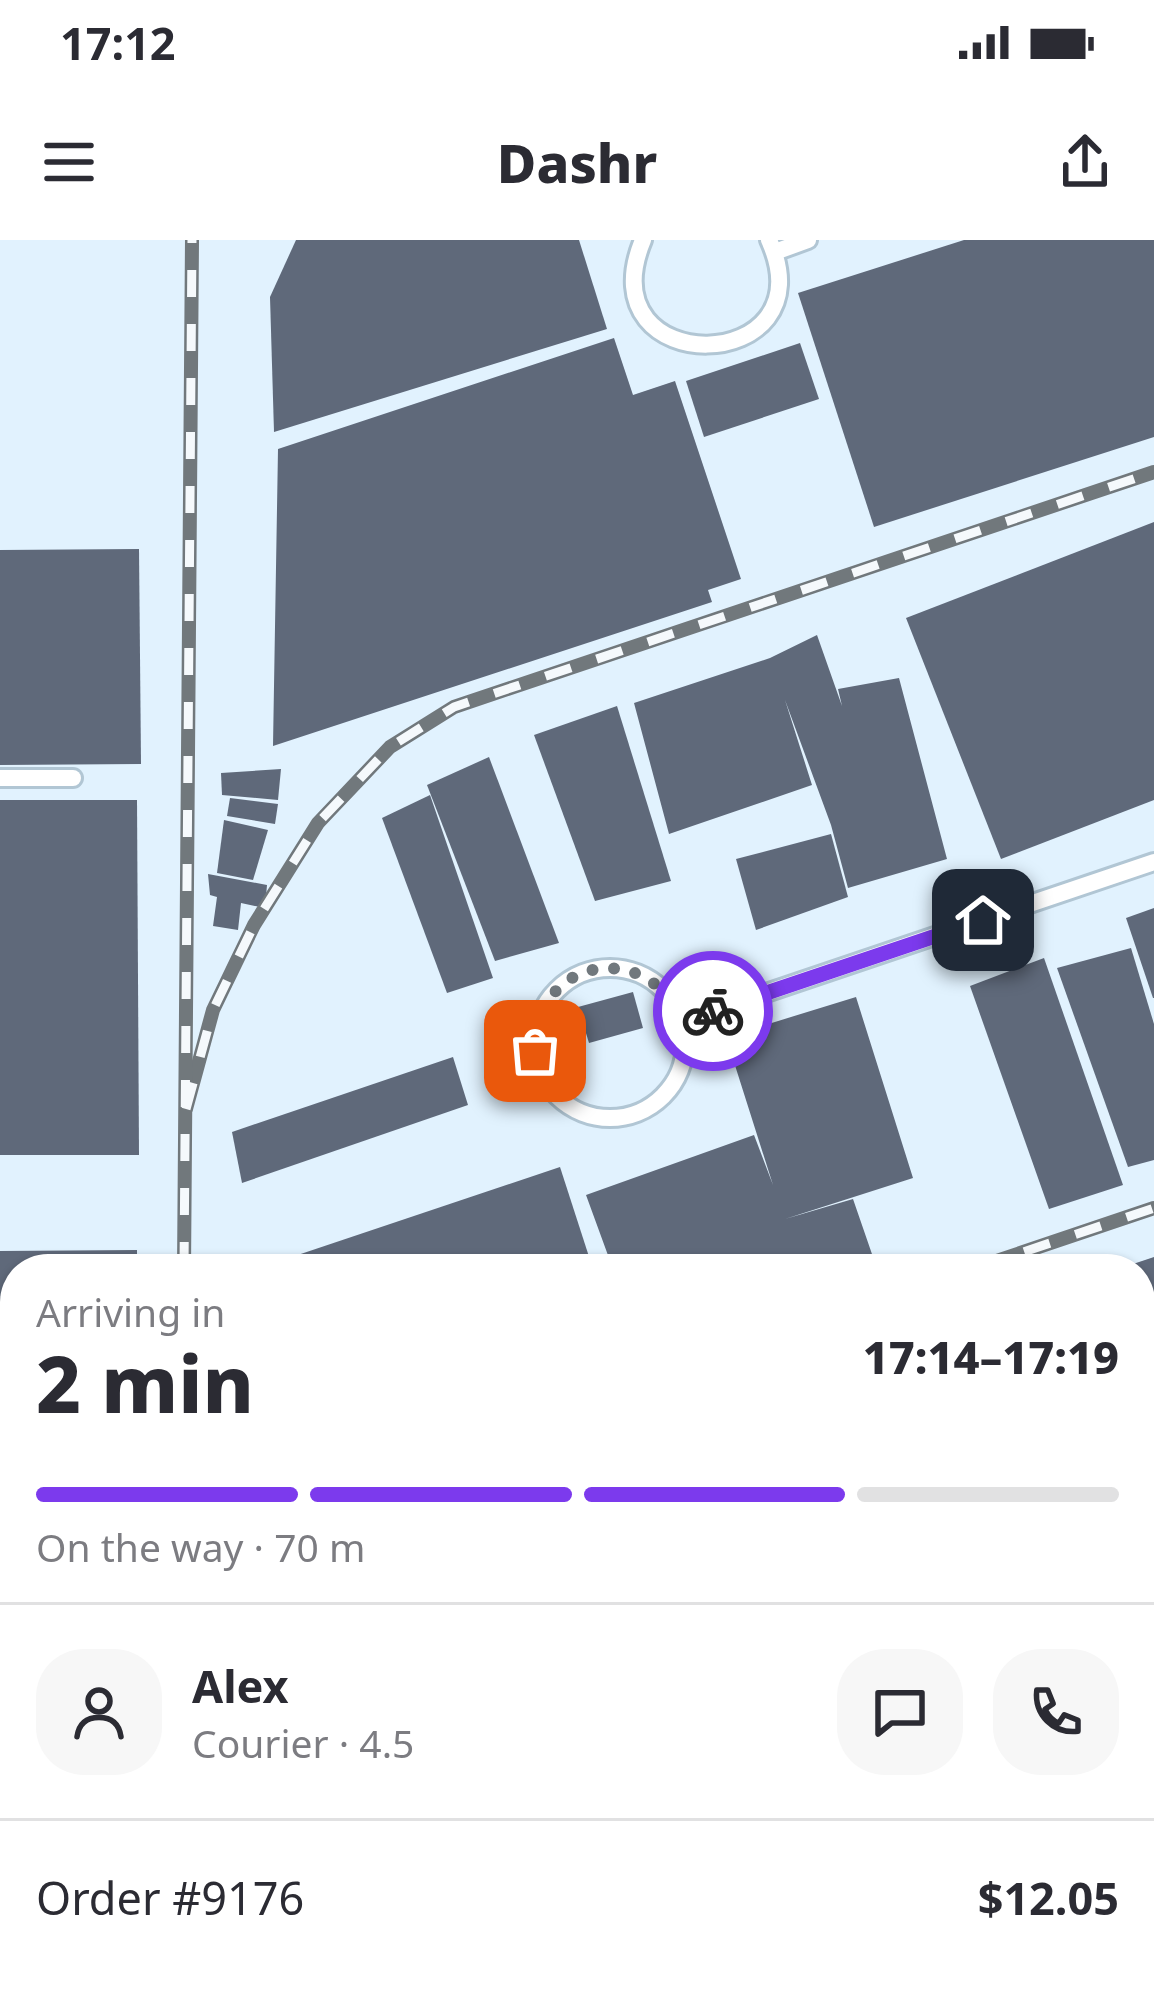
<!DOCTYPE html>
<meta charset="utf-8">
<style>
body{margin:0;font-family:"Noto Sans",sans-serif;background:#f7f7f7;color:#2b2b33;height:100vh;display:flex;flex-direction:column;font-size:45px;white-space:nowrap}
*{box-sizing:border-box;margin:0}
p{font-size:39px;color:#7c7c81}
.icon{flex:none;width:66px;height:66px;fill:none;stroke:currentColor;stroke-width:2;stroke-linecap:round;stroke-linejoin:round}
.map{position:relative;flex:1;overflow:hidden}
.sheet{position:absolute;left:0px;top:1014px;width:1155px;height:744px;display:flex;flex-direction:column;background:#fff;border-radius:48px 48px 0 0;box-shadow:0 3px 9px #0004}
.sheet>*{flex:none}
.pin{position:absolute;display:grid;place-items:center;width:102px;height:102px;color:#fff;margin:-51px;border-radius:24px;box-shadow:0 6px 18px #0006}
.courier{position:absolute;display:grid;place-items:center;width:120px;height:120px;margin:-60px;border:9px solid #7c3aed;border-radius:50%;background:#fff;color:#222;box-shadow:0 3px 15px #0007}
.summary em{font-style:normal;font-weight:800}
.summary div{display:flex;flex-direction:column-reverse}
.summary{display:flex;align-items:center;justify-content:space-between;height:204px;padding:0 36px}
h1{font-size:78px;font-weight:800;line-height:90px}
.bar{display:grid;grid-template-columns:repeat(4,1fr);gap:18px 12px;align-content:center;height:144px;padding:0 36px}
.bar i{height:15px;border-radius:9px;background:#e1e1e2}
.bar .active{background:#7c3aed}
.bar p{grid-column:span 4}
.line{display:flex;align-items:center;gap:30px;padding:0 36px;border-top:3px solid #e1e1e2}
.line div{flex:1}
.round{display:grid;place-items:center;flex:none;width:126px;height:126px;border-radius:48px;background:#f7f7f7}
.status{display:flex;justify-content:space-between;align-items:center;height:84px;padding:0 60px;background:#fff;direction:ltr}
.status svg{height:33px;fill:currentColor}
header{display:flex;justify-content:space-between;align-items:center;height:156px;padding:0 36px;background:#fff;font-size:54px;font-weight:800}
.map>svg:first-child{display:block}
.built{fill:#e1f2fe;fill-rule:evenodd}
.building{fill:#5f697a}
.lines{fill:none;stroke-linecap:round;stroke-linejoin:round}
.service-casing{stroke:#b1c6d4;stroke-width:22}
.service{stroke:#fff;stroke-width:16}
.rail-casing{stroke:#71787c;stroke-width:14}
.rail{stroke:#f5f9fc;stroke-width:9;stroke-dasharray:27;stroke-linecap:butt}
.done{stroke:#71787d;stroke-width:12;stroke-dasharray:0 21.6}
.route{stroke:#7c3aed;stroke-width:15}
</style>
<div class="status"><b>17:12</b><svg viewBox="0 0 49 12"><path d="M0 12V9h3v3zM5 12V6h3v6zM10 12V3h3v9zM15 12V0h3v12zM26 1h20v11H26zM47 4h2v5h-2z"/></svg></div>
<header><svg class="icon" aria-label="menu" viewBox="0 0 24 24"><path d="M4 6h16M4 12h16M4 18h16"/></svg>Dashr<svg class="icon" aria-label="share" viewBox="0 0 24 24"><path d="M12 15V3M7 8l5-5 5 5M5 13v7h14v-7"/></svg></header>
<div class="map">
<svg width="1154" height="1758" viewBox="0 0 1154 1758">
<rect width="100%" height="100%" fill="#f5f9fc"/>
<path class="built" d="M0,0H1154V1758H0ZM15,1029H1140V1743H15Z"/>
<g class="building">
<polygon points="296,0 579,0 607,89 274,192 270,57"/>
<polygon points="964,0 1154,0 1154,197 874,287 798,53"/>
<polygon points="614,98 633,155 675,141 741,339 708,350 712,362 273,506 278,209"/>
<polygon points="800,103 819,159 704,197 686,141"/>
<polygon points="1154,282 1154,560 1001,619 906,378"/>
<polygon points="139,309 141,524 0,525 0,310"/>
<polygon points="817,395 842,466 838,449 899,438 947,619 848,648 831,585 785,460 812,545 669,594 634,463 770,418"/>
<polygon points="617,466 671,641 595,661 534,495"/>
<polygon points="489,517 559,703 495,721 427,545"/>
<polygon points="281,529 278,560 222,555 221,533"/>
<polygon points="430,555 493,738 447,753 382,578"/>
<polygon points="230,558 278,564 275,584 227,576"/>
<polygon points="0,560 137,560 139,915 0,915"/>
<polygon points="224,580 268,590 253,640 217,633"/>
<polygon points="831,594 848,657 756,690 736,619"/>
<polygon points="208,634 267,645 265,668 241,663 238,690 213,686 217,657 210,655"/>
<polygon points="1154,668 1154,758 1153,758 1126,678"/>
<polygon points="1131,708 1154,784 1154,920 1128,927 1057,728"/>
<polygon points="1044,718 1123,945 1049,969 970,746"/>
<polygon points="633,752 643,788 589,803 578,767"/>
<polygon points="856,757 913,938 785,979 853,959 873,1017 837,1029 613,1029 586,955 754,895 773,945 726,797"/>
<polygon points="453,817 468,865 242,943 232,892"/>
<polygon points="560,927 593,1029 259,1029 259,1028"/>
<polygon points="137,1010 137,1029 15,1029 15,1394 0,1394 0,1011"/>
<polygon points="1154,1017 1154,1225 1140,1230 1140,1029 1121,1028"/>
<polygon points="0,1436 15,1436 15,1743 136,1743 136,1758 0,1758"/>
<polygon points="271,1743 453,1743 459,1758 276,1758"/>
<polygon points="509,1743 865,1743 869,1753 855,1758 515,1758"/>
</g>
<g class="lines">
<g class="service-casing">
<g id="service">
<path d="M643,0C584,142 831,137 769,0"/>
<polyline points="775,12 808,0"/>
<polyline points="0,538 73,538"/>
<circle cx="610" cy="803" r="75"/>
<polyline points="683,781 1154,622"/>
<polyline points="1140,1252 1154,1247"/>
<polyline points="1140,1369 1154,1364"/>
</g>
</g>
<use href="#service" class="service"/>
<g class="rail-casing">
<g id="rail">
<polyline points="186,869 213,770 254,685 318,583 390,507 454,467 1154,232"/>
<polyline points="184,1029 192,0"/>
<polyline points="973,1029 1154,968"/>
<polyline points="1140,1706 1154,1701"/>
<polyline points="183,1758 183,1743"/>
<polyline points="984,1758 1029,1743"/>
</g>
</g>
<use href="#rail" class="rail"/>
</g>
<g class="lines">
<path class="done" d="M535,811C533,718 646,697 683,781L713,771"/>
<polyline class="route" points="713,771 983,680"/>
</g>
</svg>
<div class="pin" style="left:535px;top:811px;background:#ea580c"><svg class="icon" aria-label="bag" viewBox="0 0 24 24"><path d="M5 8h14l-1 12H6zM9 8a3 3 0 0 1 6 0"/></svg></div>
<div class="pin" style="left:983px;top:680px;background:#1f2937"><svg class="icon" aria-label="home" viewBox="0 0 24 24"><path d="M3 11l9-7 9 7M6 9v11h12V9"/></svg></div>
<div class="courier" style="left:713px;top:771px"><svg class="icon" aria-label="bike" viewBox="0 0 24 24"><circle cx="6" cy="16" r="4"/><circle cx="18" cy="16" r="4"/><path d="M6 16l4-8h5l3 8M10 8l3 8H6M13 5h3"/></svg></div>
<section class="sheet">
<div class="summary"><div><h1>2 min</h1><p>Arriving in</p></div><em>17:14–17:19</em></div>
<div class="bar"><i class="active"></i><i class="active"></i><i class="active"></i><i></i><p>On the way · 70 m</p></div>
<div class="line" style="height:216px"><a class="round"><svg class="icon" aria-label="person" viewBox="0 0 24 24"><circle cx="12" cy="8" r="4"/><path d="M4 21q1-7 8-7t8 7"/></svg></a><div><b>Alex</b><p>Courier · 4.5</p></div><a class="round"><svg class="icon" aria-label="chat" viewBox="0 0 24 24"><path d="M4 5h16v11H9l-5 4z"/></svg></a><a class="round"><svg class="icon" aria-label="phone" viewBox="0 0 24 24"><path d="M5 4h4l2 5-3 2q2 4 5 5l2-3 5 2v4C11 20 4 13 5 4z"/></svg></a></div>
<div class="line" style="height:156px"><div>Order #9176</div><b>$12.05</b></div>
</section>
</div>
